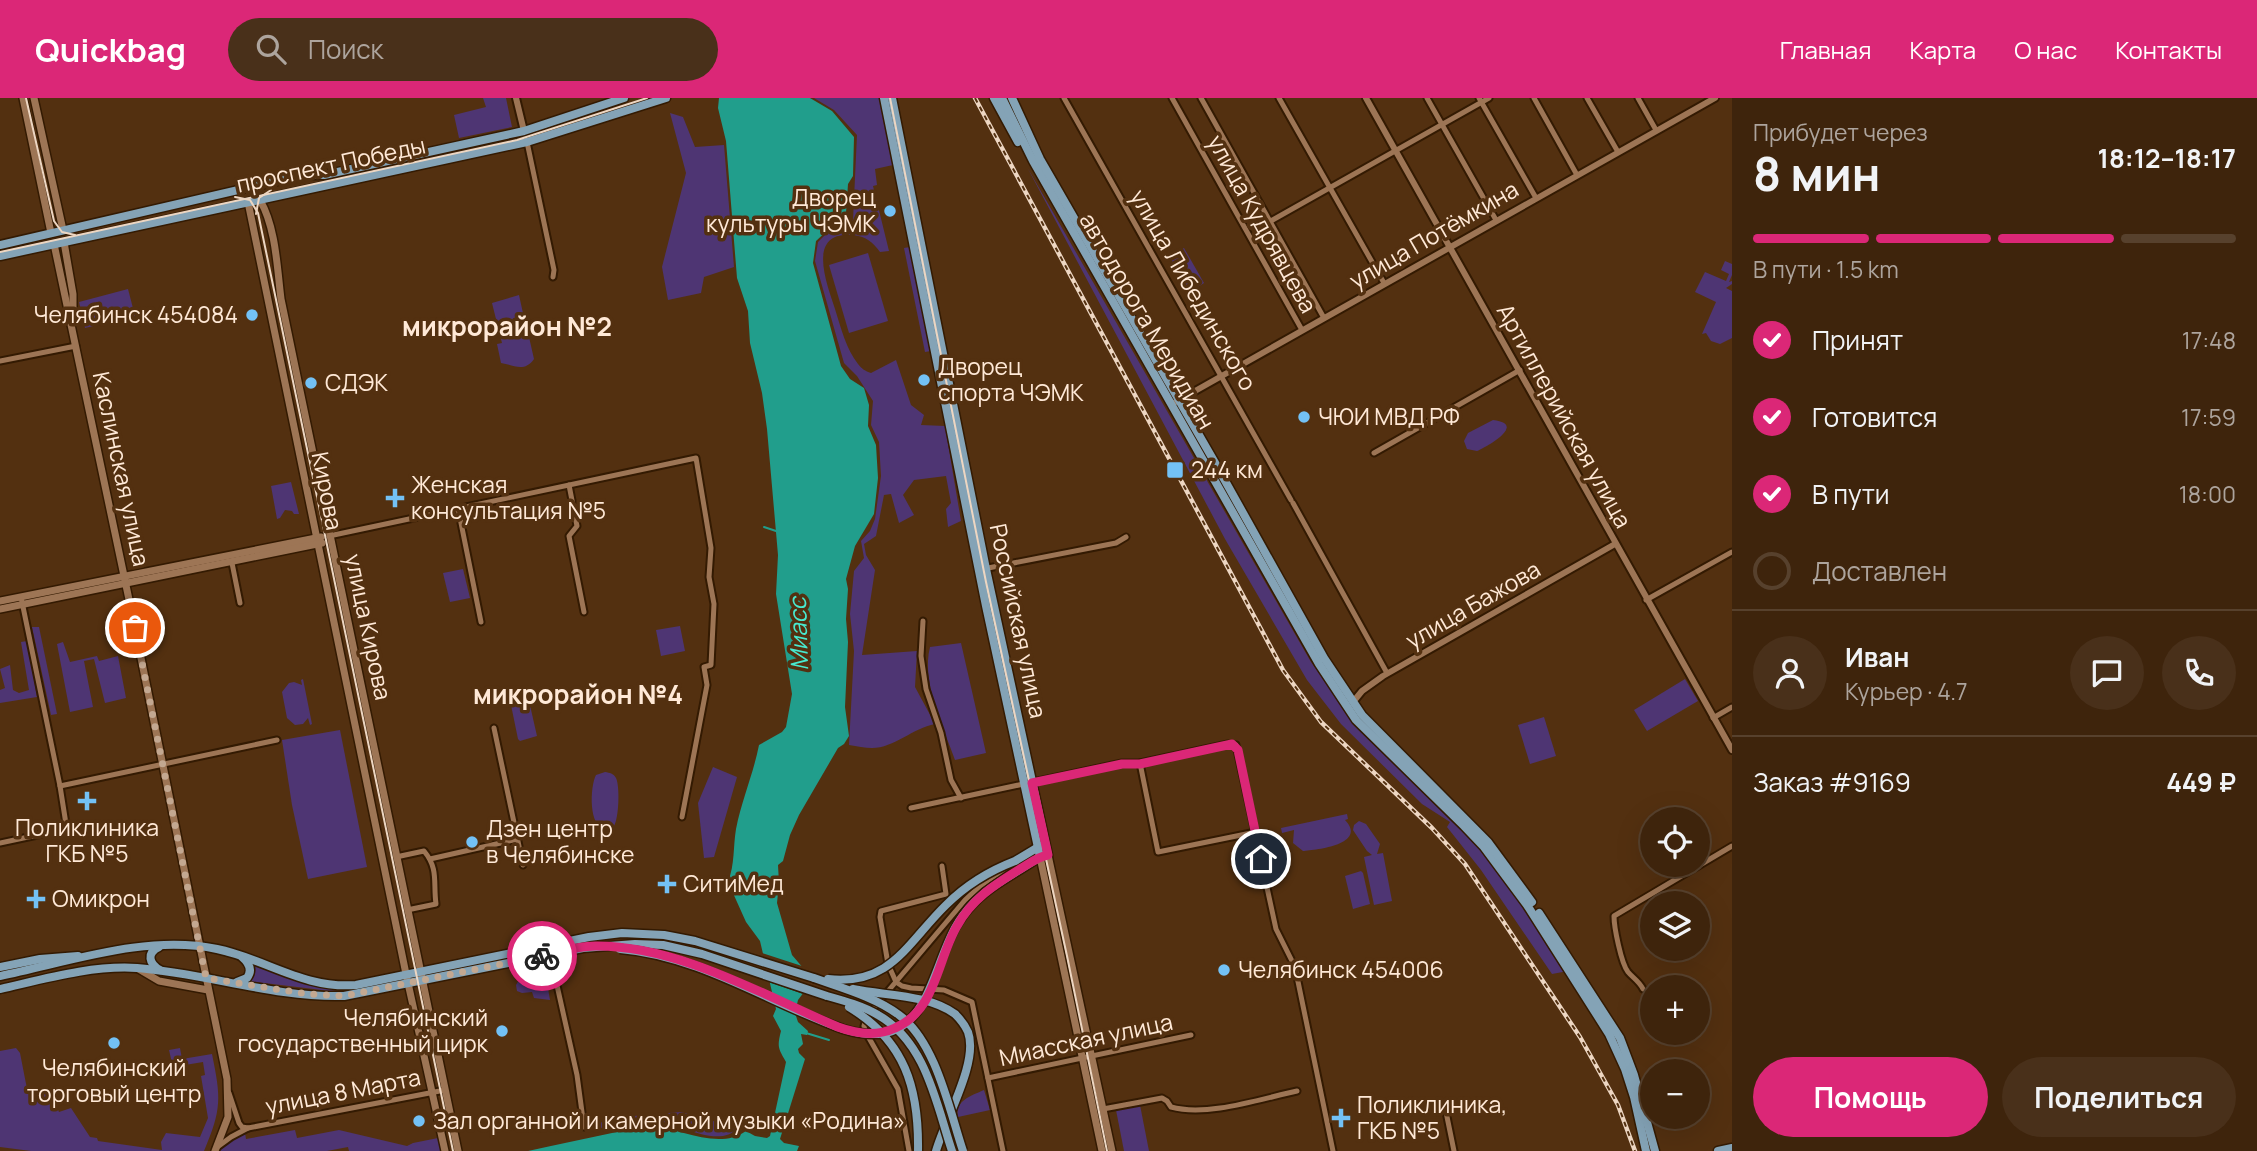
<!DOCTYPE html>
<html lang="ru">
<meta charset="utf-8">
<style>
body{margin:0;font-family:Manrope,sans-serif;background:#49301a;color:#f1f3f6;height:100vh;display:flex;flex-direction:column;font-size:26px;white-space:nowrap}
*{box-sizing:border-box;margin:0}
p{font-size:23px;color:#ada49d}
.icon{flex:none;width:38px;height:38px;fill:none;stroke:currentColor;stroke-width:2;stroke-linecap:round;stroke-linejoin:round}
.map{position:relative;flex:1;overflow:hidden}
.drawer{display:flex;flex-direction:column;background:#3e240c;width:525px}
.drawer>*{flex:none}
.buttons{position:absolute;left:1640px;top:709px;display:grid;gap:14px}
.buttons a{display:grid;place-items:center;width:70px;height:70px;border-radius:50%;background:#3e240c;box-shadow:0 7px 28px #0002,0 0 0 2px #57412d;font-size:35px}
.pin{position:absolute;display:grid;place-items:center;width:60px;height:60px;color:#fff;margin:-30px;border:4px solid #fff;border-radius:50%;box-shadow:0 2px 7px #0007}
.courier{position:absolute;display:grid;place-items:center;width:70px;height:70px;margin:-35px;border:5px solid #db2777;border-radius:50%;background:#fff;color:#222;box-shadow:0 2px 9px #0007}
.summary em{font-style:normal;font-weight:700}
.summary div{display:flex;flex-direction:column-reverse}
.summary{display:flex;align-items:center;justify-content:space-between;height:119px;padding:0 21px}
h1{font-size:46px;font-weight:700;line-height:52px}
.bar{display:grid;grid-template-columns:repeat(4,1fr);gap:10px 7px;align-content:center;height:84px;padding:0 21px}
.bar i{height:9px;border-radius:5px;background:#57412d}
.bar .current{background:#db2777}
.bar p{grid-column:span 4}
.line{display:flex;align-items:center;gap:18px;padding:0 21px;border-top:2px solid #57412d}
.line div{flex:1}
.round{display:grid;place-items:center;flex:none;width:74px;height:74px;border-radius:37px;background:#49301a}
ol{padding:0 21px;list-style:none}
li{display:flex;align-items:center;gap:21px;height:77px}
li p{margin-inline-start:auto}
li .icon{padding:7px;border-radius:50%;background:#db2777;color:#fff;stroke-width:4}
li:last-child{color:#ada49d}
li i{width:38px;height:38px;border:4px solid #57412d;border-radius:50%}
.button{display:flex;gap:14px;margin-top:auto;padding:14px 21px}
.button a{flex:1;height:80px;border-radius:42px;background:#db2777;color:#fff;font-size:28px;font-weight:700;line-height:80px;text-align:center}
.button a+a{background:#49301a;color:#f1f3f6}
header{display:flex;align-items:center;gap:42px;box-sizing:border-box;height:98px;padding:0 35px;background:#db2777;color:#fff}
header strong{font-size:33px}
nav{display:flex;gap:38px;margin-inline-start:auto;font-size:24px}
.search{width:490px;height:63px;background:#49301a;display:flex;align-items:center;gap:18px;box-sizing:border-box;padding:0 24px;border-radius:38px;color:#ada49d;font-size:26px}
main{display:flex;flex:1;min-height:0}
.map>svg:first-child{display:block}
.green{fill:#4e3573}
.water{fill:#219e8c}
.pier{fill:#533010}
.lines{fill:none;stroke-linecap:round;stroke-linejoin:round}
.stream{stroke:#219e8c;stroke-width:2}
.minor-casing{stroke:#331a02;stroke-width:9}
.tertiary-casing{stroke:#331a02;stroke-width:10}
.secondary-casing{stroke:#331a02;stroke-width:10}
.primary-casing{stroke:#331a02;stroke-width:11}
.minor{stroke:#9d7555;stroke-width:5}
.tertiary{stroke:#9d7555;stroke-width:6}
.secondary{stroke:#9d7555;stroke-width:7}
.primary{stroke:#84a3b6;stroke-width:8}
.tram{stroke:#edd6c2;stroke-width:2}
.rail-casing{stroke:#edd6c2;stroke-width:4.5}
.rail{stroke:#533010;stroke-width:2;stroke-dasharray:5;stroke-linecap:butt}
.primary-bridge-casing{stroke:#331a02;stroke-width:11;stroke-linecap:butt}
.primary-bridge{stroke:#84a3b6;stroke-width:8}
.done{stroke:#c3a891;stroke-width:7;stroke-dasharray:0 12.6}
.route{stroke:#db2777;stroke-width:9}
.poi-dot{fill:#73c1f5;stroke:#533010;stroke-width:2.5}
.labels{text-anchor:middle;stroke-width:7;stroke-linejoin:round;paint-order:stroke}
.street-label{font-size:23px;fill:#ffe9d7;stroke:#533010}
.poi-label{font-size:23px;fill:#ffe9d7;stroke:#533010;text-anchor:start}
.water-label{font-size:24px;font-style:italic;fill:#47ead0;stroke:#533010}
.quarter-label{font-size:26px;font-weight:bold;fill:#ffe9d7;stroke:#533010}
</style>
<header>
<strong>Quickbag</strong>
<div class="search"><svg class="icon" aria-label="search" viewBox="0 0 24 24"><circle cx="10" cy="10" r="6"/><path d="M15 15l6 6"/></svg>Поиск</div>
<nav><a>Главная</a><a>Карта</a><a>О нас</a><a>Контакты</a></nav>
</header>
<main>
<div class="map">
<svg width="1732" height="1053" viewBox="0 0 1732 1053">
<rect width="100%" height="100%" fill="#533010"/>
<g class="green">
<polygon points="483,0 506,0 512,29 459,40 454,17 486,9"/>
<path d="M814,0H879L893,67L875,71L877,87L873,88L889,153L880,154C873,144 866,139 854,137C805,132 827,186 835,211C841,230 846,251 858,266C862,271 865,273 871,275L896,262L911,307L924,317L921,327L945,328L961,423L948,429L946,411L951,405L946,378L914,382L903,397L914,417L899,425L891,396L884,397L876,438L864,446L866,457L875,472L862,557L917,553L915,589L935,626C913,630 894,650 872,650C865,650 857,648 849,647L854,553L850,516L854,473L864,460L861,443L870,433L875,421L881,378L879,344L871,327L873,303L857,278L844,265L815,163L818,144L828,134L845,124L853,122L857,37L834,12Z"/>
<polygon points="670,15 683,19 695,49 724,47 734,169 704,179 701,195 668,202 662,169 686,75"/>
<polygon points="1027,69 1311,564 1350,618 1379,650 1483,752 1568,873 1552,876 1481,772 1447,729 1450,724 1422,706 1341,626 1307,582 1225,441"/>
<polygon points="910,149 931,253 925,254 904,150"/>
<polygon points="1184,150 1204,185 1190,194 1169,158"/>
<polygon points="868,155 888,223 849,235 829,167"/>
<polygon points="1725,163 1732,166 1732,177 1729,184 1732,183 1732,186 1726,190 1732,193 1732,240 1720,246 1711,243 1706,235 1702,236 1716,204 1695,194 1705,174 1726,183 1729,176 1721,172"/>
<polygon points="128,191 135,218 85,230 79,204"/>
<path d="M519,197L528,238L517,241L529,239L534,261C524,275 514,267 501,265L497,246L502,245L492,205Z"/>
<path d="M1493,322C1528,326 1486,349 1477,353L1467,351L1464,343L1468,335Z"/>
<polygon points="291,384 299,416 294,416 292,413 285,412 280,420 277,421 271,388"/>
<polygon points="463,471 470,500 450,504 443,475"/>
<polygon points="680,528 685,553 661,558 656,532"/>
<polygon points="32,529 39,529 57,616 51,617"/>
<polygon points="27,543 37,599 0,605 0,592 5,590 0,571 10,567 13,592 19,595 29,592 21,544"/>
<polygon points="63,544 70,564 97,558 99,563 118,558 126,600 105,605 94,561 84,563 93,609 70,614 57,546"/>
<path d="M961,545L986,655L955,662C943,628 921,585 930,549Z"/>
<polygon points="303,581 312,626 310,627 308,620 303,626 295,627 287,620 282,594 289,585 294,584 302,587 301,582"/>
<polygon points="1685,581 1698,603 1647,633 1634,612"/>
<polygon points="526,601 529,603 537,638 520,643 518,641 511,607 513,604"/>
<polygon points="1544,619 1556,658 1530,666 1518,627"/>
<polygon points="340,632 367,769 308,781 292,707 282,642"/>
<polygon points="713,669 737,679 714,759 704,760 698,705"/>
<path d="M605,674C610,675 613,675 616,680C620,688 619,720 614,728C588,743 589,690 596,677Z"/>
<path d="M1347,716L1348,721L1345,722C1368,746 1317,752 1303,753L1293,745L1294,732L1282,735L1281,730Z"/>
<polygon points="1359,723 1366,726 1380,746 1377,756 1383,755 1392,803 1374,807 1364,759 1372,757 1367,753 1353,732 1354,727"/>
<polygon points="1361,773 1363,775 1370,806 1353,811 1345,778"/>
<path d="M253,865C302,886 316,894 371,887L330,893L247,883L254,870Z"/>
<polygon points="544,867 550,902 534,900 532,894 522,895 517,893 516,887 519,882 529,880 527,870"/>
<path d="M16,950L20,955L28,996L49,991L59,1014L71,1010L90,1039L97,1040L98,1043L162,1052L161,1044L166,1035L200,1039L208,1020L201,978L205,977L203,964L173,969L169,952L180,950L182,961L212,956C221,1000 222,1011 204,1053H31L0,1049V953Z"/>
<path d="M984,992L990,1012L958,1019C955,1002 971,998 984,992Z"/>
<polygon points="1140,1007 1149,1053 1124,1053 1116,1012"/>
<path d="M681,1014L738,1030C718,1052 677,1024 651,1021C634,1019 614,1027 597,1031L593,1026L634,1018Z"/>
<polygon points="295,1032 297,1040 339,1032 407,1048 413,1045 438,1040 441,1053 349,1053 348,1049 327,1053 220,1053 225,1046 245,1035 246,1041"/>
</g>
<path class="water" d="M719,0H810L832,13L854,39L853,78L848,86L846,115L816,143L813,165L841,268L850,281L864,290L869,307L868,328L876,347L878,380L874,416L855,448L846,481L848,491L846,521L848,544L845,609L849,638L844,646L838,650L799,717L790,737L783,763L778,767L779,785L777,805L792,857L804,871V894L798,902L795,915L798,924L808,933L807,937L801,936L803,946L798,951L799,955L805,961L780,1041L784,1045L799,1048L797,1053H528C555,1047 584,1041 612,1035C624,1032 637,1028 649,1028C681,1030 718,1053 746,1033L755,1038L767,1040L770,1038L786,964C778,950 777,949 781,933L773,918L776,911L760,843L746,824L728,784C735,766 733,749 736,731C742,701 753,677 759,647L782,634L786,629L792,596L776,496L778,457L767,331L762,295L750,245L748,213L737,180L726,43L718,10Z"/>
<polygon class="pier" points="759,854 808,870 811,886 806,897 766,883"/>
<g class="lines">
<g class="stream">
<polyline points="764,429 776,433"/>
<polyline points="806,935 829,942"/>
</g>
<g class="minor-casing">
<g id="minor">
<polyline points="1064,0 1291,402"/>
<polyline points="1172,0 1302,232"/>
<polyline points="1201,0 1324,220"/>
<polyline points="1279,0 1384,185"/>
<polyline points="1427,0 1496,122"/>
<polyline points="1479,0 1536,100"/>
<polyline points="1534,0 1577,77"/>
<polyline points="1587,0 1618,54"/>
<polyline points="1638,0 1656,32"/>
<polyline points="527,44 554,172 553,179"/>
<polyline points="1269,124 1489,0"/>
<polyline points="0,263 76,248"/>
<polyline points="1374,355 1520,272"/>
<polyline points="569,387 577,428 569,438 584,514"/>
<polyline points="1293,405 1387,575"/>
<polyline points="458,410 481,524"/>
<polyline points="329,438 696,360 711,450 709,479 714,506 711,567 704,569 707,587 682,719"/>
<polyline points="232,465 240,505"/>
<polyline points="983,471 1116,445 1126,439"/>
<polyline points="1646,502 1732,454"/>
<polyline points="923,523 921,558 926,591 941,635 951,682 961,700"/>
<polyline points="1713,620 1732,609"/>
<polyline points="494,630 523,767"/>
<polyline points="1140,665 1158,754 1256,734"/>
<polyline points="60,688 277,642"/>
<polyline points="911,710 1122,665 1140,665 1228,646 1236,647 1276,831 1295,869 1333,1053"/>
<polyline points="0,745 61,732 66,726 60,688 21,499"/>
<path d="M396,759L424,753C439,771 433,785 436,806L407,812"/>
<polyline points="430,761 518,741"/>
<polyline points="942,768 946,796 881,813 880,819 888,866 896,884 902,888 911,890 944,892 972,904 1003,1053"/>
<polyline points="550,856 577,977 584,1029"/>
<path d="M1643,891C1639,883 1633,880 1628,874C1621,865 1614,829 1614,818L1732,748"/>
<polyline points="988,980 1191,937"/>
<polyline points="1445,1009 1454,1053"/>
<path d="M1103,1011L1162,1000L1167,1003L1171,1009C1207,1019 1260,1001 1297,993"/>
<polyline points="248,1030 445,992"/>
<polyline points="216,1050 231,1039 248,1030 242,1029 239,1025 229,995"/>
<polyline points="909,1053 898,991 865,933 864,928 867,918 965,802 980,788 1007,769"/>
</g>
</g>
<g class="tertiary-casing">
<g id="tertiary">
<polyline points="516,0 524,33"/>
<polyline points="1366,0 1732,652"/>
<polyline points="1172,306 1715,0"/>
<polyline points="1353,604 1362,593 1383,578 1615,446"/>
</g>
</g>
<g class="secondary-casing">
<g id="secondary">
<polyline points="23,0 51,135"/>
<polyline points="34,0 63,132"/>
<path d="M260,102C276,130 277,169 281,201L458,1053"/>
<polyline points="248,104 406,876 445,1053"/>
<polyline points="64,144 73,196 73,216"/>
<polyline points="54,146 131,511 227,981 228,1019 215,1053"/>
<polyline points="0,503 321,439"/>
<polyline points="0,511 322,445"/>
<polyline points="1048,757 1112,1053"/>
<polyline points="1040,759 1102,1053"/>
<polyline points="137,870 159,883 208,892"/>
</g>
</g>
<g class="primary-casing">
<g id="primary">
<polyline points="884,0 986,508 1040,759"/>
<polyline points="892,0 986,471 1048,757 1040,759 1000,784"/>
<polyline points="994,0 1018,44"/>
<polyline points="1002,0 1033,63 1319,566 1356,622 1464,728 1484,749 1527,807 1609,936 1625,971 1634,999 1646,1053"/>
<polyline points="1012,0 1040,61 1214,363 1324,560 1362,617 1488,744 1532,804"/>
<polyline points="0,147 303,77 324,77 524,33 624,0"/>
<polyline points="0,158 527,44 666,0"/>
<polyline points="1015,763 1040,748"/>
<polyline points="1539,815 1620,940 1634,977 1655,1053"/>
<path d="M159,849C146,855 149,866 160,872"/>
<polyline points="0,869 40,861 78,858"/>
<path d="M0,878C69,864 147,836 217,851C266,861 303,891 356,887L589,839L622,835L664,837L695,843L814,880"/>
<path d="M237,884L247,880C253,872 249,865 242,859"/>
<path d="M0,891C44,881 92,867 137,870C206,875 274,900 344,898L583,850L635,846L663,847L702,856L827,898"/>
<path d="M936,1053C945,1021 979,964 968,934C965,927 960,921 955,916"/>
<polyline points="1718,1053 1732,1050"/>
</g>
</g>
<use href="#minor" class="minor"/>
<use href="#tertiary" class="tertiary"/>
<use href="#secondary" class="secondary"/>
<use href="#primary" class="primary"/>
<g class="tram">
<polyline points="26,0 54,123 62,134 75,137"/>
<polyline points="890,0 986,484 1067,858 1107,1053"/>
<polyline points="235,99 250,102 258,115 453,1053"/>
<polyline points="256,116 259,100 271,92"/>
<polyline points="0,154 517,42 647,0"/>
</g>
<g class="rail-casing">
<polyline id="rail" points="975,0 1283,572 1321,624 1432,730 1465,766 1580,939 1618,1007 1635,1053"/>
</g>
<use href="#rail" class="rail"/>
<g class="primary-bridge-casing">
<g id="primary-bridge">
<path d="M620,851C701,858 769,905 843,931C926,957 928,880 955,830C966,810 981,796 1000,784"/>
<path d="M814,880C842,890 875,899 899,917C936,944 949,1011 963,1053"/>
<path d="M828,881C891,888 907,845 946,807C966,787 989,773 1015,763"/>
<path d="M853,891C886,898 927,896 955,916"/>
<path d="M827,898C845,903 863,908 878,917C926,944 936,1005 952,1053"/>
<path d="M849,909C905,943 919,990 918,1053"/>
</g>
</g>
<use href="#primary-bridge" class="primary-bridge"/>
</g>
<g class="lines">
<polyline class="done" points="135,530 206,880 307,896 344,898 542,858"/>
<path class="route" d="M542,858C559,854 577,848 595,848C678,847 763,897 838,929C857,936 876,939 895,930C936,913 937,862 957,828C972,801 994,787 1020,771C1029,766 1037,759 1048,757L1032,685L1122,666H1140L1232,646L1238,652L1261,761"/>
</g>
<g class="poi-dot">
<circle cx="890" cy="113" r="7"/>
<circle cx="252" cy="217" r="7"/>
<circle cx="924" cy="282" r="7"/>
<circle cx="311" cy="285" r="7"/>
<circle cx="1304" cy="319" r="7"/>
<rect x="1166" y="363" width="18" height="18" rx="3.5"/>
<path d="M391.5 389.5h7v7h7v7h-7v7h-7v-7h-7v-7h7z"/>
<path d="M83.5 692.5h7v7h7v7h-7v7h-7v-7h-7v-7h7z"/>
<circle cx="472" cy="744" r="7"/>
<path d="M663.5 775.5h7v7h7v7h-7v7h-7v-7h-7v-7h7z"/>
<path d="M32.5 790.5h7v7h7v7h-7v7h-7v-7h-7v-7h7z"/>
<circle cx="1224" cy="872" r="7"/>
<circle cx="502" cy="933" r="7"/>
<circle cx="114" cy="945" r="7"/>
<path d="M1337.5 1009.5h7v7h7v7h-7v7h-7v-7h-7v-7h7z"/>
<circle cx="419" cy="1023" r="7"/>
</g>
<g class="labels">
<g class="street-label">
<text transform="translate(331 67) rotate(-12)" y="8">проспект Победы</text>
<text transform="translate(1262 126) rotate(61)" y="8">улица Кудрявцева</text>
<text transform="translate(1434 137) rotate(-30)" y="8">улица Потёмкина</text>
<text transform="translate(1193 192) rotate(60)" y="8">улица Либединского</text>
<text transform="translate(1147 223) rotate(60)" y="8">автодорога Меридиан</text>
<text transform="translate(1564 318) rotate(61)" y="8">Артиллерийская улица</text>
<text transform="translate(121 371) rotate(78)" y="8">Каслинская улица</text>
<text transform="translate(327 393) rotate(79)" y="8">Кирова</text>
<text transform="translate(1473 507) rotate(-30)" y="8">улица Бажова</text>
<text transform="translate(1018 523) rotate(78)" y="8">Российская улица</text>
<text transform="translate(368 529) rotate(78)" y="8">улица Кирова</text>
<text transform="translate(1086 942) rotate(-12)" y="8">Миасская улица</text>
<text transform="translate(343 994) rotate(-11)" y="8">улица 8 Марта</text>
</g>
<g class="poi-label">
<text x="876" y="108" text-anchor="end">Дворец<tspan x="876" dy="26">культуры ЧЭМК</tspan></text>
<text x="238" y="225" text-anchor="end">Челябинск 454084</text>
<text x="938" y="277">Дворец<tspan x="938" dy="26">спорта ЧЭМК</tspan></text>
<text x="325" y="293">СДЭК</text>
<text x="1318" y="327">ЧЮИ МВД РФ</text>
<text x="1191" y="380">244 км</text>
<text x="411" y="395">Женская<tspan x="411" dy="26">консультация №5</tspan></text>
<text x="87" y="738" text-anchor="middle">Поликлиника<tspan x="87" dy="26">ГКБ №5</tspan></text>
<text x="486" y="739">Дзен центр<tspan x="486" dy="26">в Челябинске</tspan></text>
<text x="683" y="794">СитиМед</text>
<text x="52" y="809">Омикрон</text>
<text x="1238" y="880">Челябинск 454006</text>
<text x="488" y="928" text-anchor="end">Челябинский<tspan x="488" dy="26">государственный цирк</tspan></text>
<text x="114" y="978" text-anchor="middle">Челябинский<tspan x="114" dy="26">торговый центр</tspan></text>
<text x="1357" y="1015">Поликлиника,<tspan x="1357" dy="26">ГКБ №5</tspan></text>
<text x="433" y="1031">Зал органной и камерной музыки «Родина»</text>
</g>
<g class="water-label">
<text transform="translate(799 536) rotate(-92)" y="8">Миасс</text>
</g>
<g class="quarter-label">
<text x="507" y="238">микрорайон №2</text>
<text x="578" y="606">микрорайон №4</text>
</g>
</g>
</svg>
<div class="buttons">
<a><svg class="icon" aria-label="locate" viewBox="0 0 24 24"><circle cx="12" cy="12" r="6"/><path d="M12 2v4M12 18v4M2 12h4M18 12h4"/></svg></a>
<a><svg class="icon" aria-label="layers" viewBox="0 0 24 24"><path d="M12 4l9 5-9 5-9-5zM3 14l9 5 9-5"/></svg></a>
<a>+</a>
<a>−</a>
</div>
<div class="pin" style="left:135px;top:530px;background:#ea580c"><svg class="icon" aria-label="bag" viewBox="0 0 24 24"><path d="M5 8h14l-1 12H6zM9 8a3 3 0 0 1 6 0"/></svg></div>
<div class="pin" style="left:1261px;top:761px;background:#1f2937"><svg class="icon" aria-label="home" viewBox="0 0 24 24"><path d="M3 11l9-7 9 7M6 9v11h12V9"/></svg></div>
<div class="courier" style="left:542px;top:858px"><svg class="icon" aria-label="bike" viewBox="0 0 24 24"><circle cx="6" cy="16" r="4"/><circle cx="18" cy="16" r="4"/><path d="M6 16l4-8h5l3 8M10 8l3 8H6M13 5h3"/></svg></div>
</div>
<section class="drawer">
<div class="summary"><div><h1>8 мин</h1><p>Прибудет через</p></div><em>18:12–18:17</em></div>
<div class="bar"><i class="current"></i><i class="current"></i><i class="current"></i><i></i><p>В пути · 1.5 km</p></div>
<ol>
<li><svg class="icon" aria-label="check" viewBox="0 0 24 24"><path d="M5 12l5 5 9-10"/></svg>Принят<p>17:48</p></li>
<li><svg class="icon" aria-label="check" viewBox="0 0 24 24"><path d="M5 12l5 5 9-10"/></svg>Готовится<p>17:59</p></li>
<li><svg class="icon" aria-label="check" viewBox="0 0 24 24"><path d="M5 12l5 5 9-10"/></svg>В пути<p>18:00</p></li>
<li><i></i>Доставлен</li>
</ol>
<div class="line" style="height:126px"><a class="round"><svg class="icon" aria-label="person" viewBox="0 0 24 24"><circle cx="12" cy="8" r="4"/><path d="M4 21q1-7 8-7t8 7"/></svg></a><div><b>Иван</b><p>Курьер · 4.7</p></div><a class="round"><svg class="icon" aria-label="chat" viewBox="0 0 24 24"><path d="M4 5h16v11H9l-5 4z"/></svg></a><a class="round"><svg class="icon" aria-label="phone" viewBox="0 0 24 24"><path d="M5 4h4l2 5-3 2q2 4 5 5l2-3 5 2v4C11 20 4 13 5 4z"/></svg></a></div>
<div class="line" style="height:91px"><div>Заказ #9169</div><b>449 ₽</b></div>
<div class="button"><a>Помощь</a><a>Поделиться</a></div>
</section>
</main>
